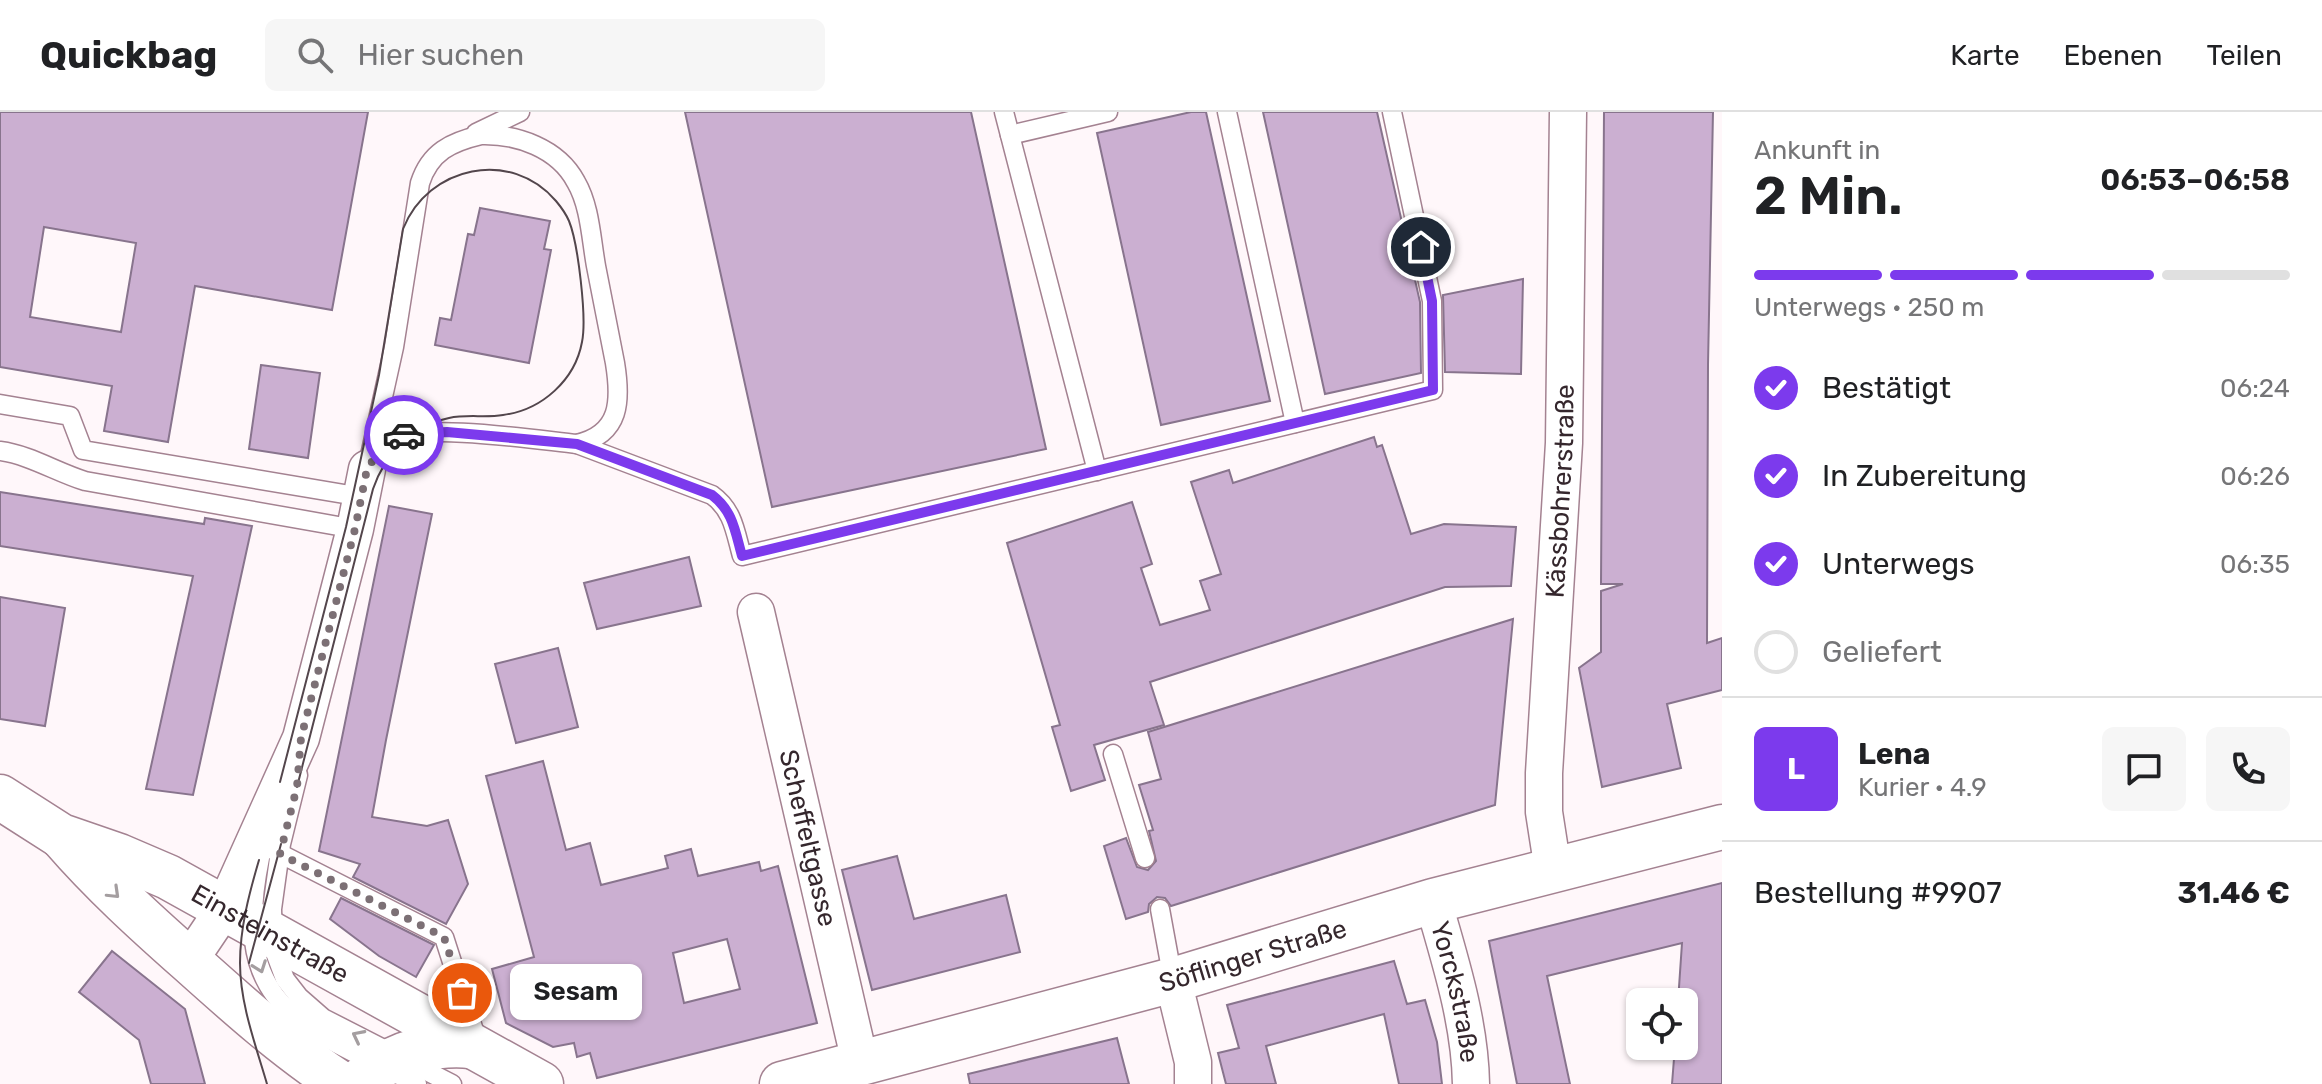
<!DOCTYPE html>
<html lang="de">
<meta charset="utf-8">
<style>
body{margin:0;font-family:Rubik,sans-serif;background:#f6f6f6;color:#202124;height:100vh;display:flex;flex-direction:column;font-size:30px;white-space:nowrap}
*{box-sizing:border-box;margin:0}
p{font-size:26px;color:#757577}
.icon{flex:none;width:44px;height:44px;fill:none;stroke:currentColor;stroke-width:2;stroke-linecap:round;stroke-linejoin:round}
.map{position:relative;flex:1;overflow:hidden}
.sheet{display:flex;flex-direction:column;background:#fff;width:600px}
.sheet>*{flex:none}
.controls{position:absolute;left:1626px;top:876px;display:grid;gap:16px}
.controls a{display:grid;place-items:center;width:72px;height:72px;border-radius:12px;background:#fff;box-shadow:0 2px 6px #0004;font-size:40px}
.pin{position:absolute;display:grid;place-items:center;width:68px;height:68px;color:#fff;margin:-34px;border:4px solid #fff;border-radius:50%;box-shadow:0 2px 8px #0007}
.courier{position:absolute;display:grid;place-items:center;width:80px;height:80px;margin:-40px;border:6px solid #7c3aed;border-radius:50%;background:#fff;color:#222;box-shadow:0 2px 10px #0007}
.bubble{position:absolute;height:56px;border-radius:12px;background:#fff;box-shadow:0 2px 6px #0004;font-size:26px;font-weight:600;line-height:56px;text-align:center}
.overview em{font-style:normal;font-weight:600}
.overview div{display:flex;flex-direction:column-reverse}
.overview{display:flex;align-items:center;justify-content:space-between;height:136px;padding:0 32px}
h1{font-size:52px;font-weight:600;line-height:60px}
.bar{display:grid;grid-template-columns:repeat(4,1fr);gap:12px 8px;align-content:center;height:96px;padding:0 32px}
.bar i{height:10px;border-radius:6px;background:#e0e0e0}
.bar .current{background:#7c3aed}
.bar p{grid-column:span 4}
.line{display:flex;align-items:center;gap:20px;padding:0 32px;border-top:2px solid #e0e0e0}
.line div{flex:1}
.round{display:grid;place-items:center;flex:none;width:84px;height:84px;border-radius:12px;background:#f6f6f6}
ol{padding:0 32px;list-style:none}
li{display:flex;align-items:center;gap:24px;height:88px}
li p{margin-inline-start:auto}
li .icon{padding:8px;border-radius:50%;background:#7c3aed;color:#fff;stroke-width:4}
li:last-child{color:#757577}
li i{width:44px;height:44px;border:4px solid #e0e0e0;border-radius:50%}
header{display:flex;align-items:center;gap:48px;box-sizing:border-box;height:112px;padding:0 40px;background:#fff;border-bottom:2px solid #e0e0e0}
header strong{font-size:38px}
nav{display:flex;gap:44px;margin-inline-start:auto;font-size:28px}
.search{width:560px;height:72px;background:#f6f6f6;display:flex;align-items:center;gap:20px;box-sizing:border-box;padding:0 28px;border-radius:12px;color:#757577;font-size:30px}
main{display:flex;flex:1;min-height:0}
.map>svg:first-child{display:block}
.building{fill:#cbafd1;stroke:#88748d;stroke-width:2;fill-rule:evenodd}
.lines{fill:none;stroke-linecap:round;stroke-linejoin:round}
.service-casing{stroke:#a48291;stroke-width:21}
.minor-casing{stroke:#a48291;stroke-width:39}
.tertiary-casing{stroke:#a48291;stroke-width:47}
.service{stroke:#fff;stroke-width:18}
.minor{stroke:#fff;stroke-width:36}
.tertiary{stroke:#fff;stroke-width:44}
.tram{stroke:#53464c;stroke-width:2}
.oneway{stroke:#a49ea0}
.done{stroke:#7c7075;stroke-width:8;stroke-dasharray:0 14.4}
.route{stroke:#7c3aed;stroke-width:10}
.labels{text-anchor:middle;stroke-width:8;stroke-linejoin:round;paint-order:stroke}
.street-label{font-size:26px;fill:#35272d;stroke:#fff7fa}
</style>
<header>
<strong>Quickbag</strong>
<div class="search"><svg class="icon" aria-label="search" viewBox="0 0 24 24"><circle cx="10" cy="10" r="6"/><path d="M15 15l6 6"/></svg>Hier suchen</div>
<nav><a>Karte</a><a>Ebenen</a><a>Teilen</a></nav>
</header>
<main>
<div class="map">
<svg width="1722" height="972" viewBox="0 0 1722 972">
<rect width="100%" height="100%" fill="#fff7fa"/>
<g class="building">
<path d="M0,0H368L332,198L195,174L168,330L104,319L112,274L0,255ZM44,115L136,131L121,220L30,205Z"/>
<polygon points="685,0 971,0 1046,337 772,395"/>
<polygon points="1191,0 1206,0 1270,289 1161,313 1097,21"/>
<polygon points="1263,0 1377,0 1420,190 1421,261 1325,282"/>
<polygon points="1604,0 1713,0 1708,253 1707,531 1722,526 1722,578 1667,592 1681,656 1602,675 1579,556 1601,540 1601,479 1623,472 1601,472"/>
<polygon points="480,96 550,109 544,137 551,138 529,251 435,233 440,206 451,208 468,122 474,123"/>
<polygon points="1523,167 1521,262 1445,260 1443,183"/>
<polygon points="261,253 320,261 308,346 249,337"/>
<polygon points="1374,325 1377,335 1382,333 1411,422 1444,412 1516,415 1511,474 1445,475 1150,570 1164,613 1094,633 1105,668 1071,679 1052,615 1060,613 1007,431 1132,390 1152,452 1141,456 1160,513 1210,498 1200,469 1221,462 1191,370 1229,358 1233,371"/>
<polygon points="0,380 204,412 205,406 252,414 193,683 146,677 193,464 0,434"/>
<polygon points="389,394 432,402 386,628 372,705 427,714 448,708 468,772 446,812 353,765 360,752 319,739"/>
<polygon points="689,445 701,494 597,517 584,471"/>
<polygon points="0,485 65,496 45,614 0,607"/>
<polygon points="1513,507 1495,693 1171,794 1165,786 1157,785 1149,792 1148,800 1126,807 1104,734 1126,726 1137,755 1148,758 1156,749 1149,719 1153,718 1139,673 1161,667 1148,620"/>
<polygon points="558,536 578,615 516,631 495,552"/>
<path d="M543,649L566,738L590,731L601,773L668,756L665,744L691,737L698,764L759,750L761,759L778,754L817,911L597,966L590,941L577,945L574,931L553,935L506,911L492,857L534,845L486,664ZM727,827L740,877L684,891L673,841Z"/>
<polygon points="897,744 914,807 1006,783 1020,840 872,878 842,758"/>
<polygon points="1722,771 1722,972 1672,972 1675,934 1684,934 1684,890 1678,890 1682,831 1547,864 1570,972 1517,972 1489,829"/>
<polygon points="341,786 434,833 416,865 379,844 330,807"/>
<polygon points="112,839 185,897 205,972 151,972 139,928 79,880"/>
<polygon points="1394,849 1407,892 1425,888 1437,930 1442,972 1399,972 1384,902 1266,934 1276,972 1226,972 1218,941 1239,936 1227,893"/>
<polygon points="1117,926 1129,972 970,972 968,962"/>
</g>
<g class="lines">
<g class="service-casing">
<g id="service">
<polyline points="1004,0 1097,359"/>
<polyline points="1227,0 1295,311"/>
<polyline points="476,21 520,0"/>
<path d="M481,23C517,22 558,36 576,70C590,94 591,126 596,154C602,186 609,219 615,251C621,288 621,322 577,332C537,328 422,310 391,328C379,335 374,347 367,357L394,235L420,71C430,40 451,30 481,23Z"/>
<polyline points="1010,23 1108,0"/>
<polyline points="0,292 70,304 83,338 362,385"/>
<path d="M577,332L712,383C733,398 735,419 742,444L1433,278L1432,189L1392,0"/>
<path d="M0,339C30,343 56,360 85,369L355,417"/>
<polyline points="1113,642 1145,746"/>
<polyline points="298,663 281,732 272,797 273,835 285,867 299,885 323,906 452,972"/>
<polyline points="271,737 444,825 477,928"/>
<path d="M260,746C229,897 301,913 417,972"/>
<polyline points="1160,797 1173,868"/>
</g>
</g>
<g class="minor-casing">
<g id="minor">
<path id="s1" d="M756,500L860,950"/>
<path id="s2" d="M1553,758L1544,700V661L1564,331L1568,0"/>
<path id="s3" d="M1433,789C1450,848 1470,910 1471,972"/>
<polyline points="189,849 224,797 301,626 355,417 367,357"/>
<polyline points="1173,868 1193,950 1193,972"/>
</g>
</g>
<g class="tertiary-casing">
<g id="tertiary">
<path id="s4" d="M0,685L61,724L119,744L168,765L541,972"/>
<path d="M63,726C102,771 145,810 189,849C238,893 286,936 341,972"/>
<path d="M356,972C389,944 428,930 471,934"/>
<path id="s5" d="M782,972L1173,868L1433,789L1722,715"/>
</g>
</g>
<use href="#service" class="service"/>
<use href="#minor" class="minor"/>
<use href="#tertiary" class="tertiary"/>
<g class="tram">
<path d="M280,670L346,415L379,263L403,117C428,54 511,36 556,89C561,95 566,102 569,109C578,131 587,206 582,230C575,268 542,298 503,303C485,306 467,302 449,306C411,315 385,342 373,377L297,675"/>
<path d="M259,748C249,782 240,816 240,851C240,892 256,934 267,972"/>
<polyline points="249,851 281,732"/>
</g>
</g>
<defs><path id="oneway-chevron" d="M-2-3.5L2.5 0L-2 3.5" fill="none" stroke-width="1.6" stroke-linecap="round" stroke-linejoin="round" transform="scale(2)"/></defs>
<g class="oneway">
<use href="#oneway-chevron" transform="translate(114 781) rotate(44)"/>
<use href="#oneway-chevron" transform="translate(260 855) rotate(70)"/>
<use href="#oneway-chevron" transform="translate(358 924) rotate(-153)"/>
</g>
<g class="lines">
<polyline class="done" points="404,323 382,335 367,357 355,417 301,626 297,675 280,742 444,825 462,881"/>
<path class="route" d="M404,323L447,320L577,332L712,383C733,399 735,419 742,444L1433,278L1432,189L1421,135"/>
</g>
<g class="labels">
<g class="street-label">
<text dy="9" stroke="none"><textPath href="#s2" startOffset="380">Kässbohrerstraße</textPath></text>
<text dy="9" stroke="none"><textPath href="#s1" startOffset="232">Scheffeltgasse</textPath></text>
<text dy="9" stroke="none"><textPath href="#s4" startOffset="304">Einsteinstraße</textPath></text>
<text dy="9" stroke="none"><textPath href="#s5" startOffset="488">Söflinger Straße</textPath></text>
<text dy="9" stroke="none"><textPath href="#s3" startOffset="94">Yorckstraße</textPath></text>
</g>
</g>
</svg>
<div class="controls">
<a><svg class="icon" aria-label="locate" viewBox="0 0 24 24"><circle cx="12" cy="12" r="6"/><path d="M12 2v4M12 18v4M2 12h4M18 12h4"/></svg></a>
</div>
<div class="pin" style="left:462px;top:881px;background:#ea580c"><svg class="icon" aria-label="bag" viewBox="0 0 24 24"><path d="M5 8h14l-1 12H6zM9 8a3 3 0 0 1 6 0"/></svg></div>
<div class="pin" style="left:1421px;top:135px;background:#1f2937"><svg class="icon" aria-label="home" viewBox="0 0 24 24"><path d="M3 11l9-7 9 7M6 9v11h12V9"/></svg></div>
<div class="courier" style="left:404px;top:323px"><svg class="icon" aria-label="car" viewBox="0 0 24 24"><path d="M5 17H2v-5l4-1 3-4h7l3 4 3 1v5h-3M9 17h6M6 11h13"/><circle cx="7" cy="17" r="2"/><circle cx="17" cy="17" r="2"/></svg></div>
<div class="bubble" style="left:510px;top:852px;width:132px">Sesam</div>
</div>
<section class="sheet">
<div class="overview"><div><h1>2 Min.</h1><p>Ankunft in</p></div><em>06:53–06:58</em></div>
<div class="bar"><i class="current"></i><i class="current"></i><i class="current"></i><i></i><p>Unterwegs · 250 m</p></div>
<ol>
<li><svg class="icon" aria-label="check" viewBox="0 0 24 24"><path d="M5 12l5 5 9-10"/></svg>Bestätigt<p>06:24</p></li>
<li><svg class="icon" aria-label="check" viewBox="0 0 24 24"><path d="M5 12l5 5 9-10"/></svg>In Zubereitung<p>06:26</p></li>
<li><svg class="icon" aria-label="check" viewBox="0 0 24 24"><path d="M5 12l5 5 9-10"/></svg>Unterwegs<p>06:35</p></li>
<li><i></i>Geliefert</li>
</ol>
<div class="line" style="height:144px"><b class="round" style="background:#7c3aed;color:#fff">L</b><div><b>Lena</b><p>Kurier · 4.9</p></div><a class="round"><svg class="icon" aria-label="chat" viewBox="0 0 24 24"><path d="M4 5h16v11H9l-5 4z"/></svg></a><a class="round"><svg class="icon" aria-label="phone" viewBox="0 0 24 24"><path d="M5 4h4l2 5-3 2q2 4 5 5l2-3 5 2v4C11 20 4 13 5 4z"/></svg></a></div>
<div class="line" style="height:104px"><div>Bestellung #9907</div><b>31.46 €</b></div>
</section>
</main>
